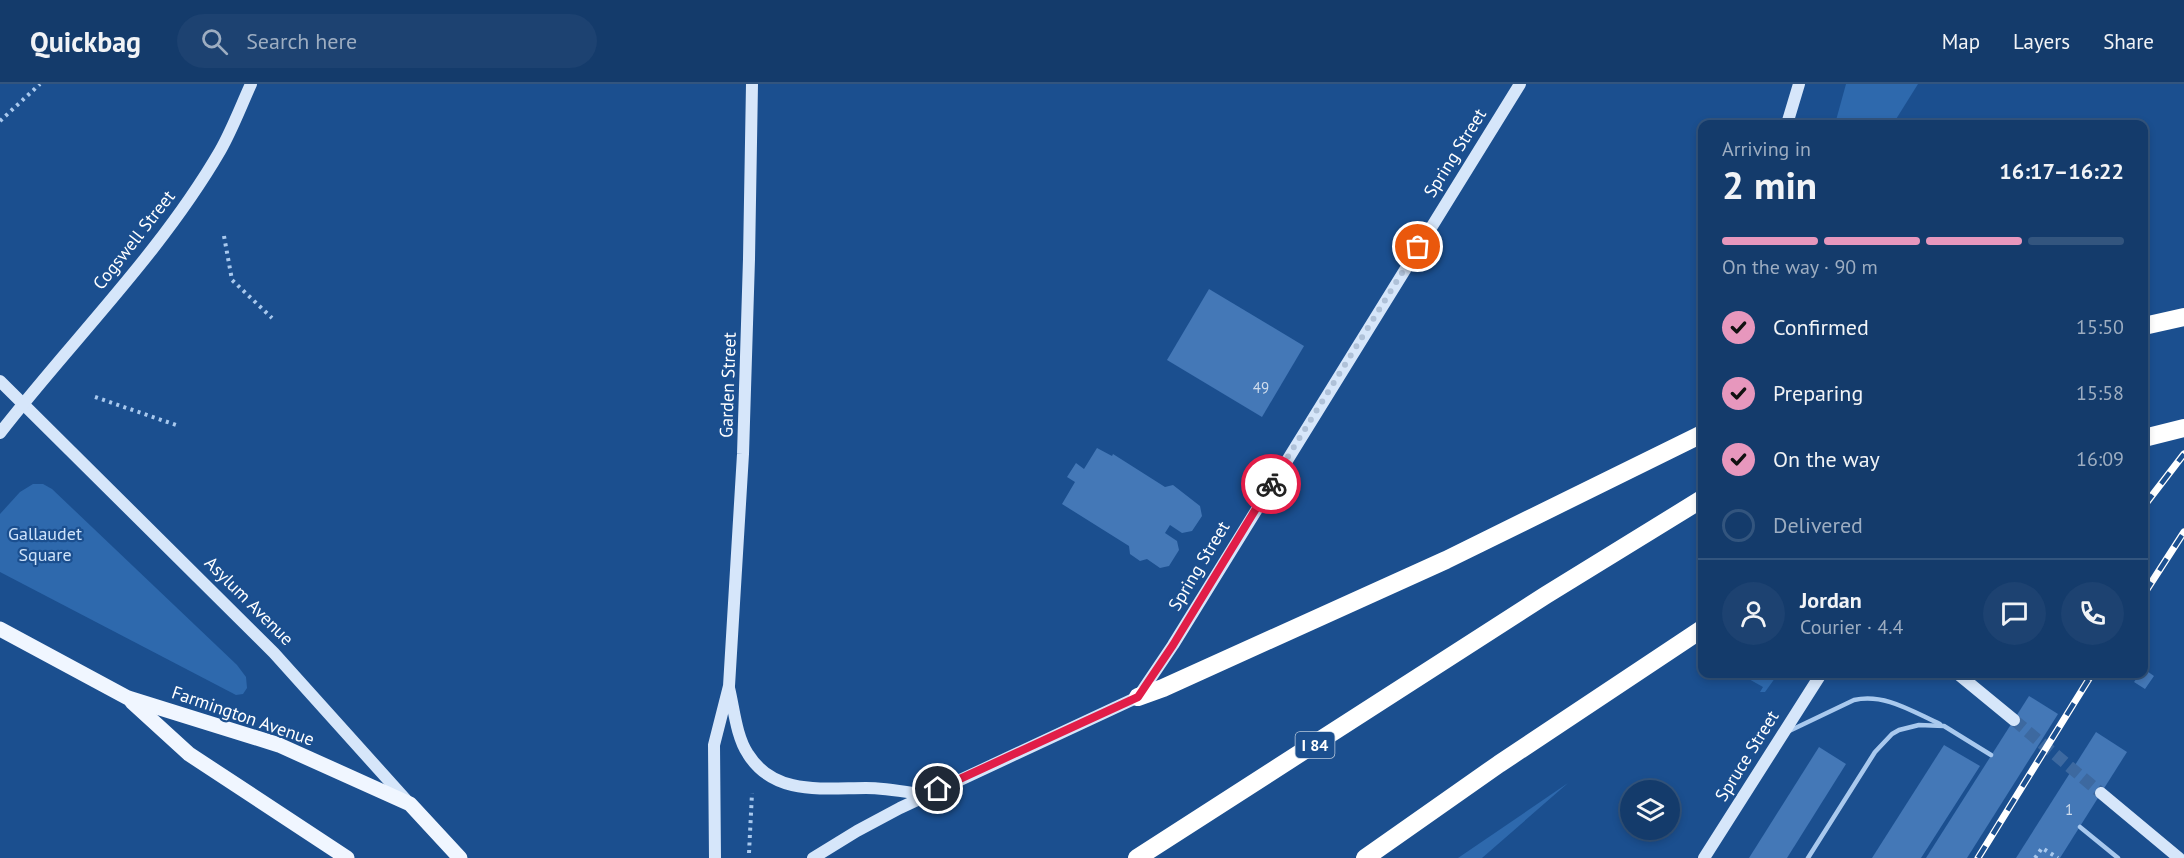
<!DOCTYPE html>
<meta charset="utf-8">
<style>
body{margin:0;font-family:"PT Sans",sans-serif;background:#1d4271;color:#f1f3f6;height:100vh;display:flex;flex-direction:column;font-size:22px;white-space:nowrap}
*{box-sizing:border-box;margin:0}
p{font-size:20px;color:#9dadc1}
.icon{flex:none;width:33px;height:33px;fill:none;stroke:currentColor;stroke-width:2;stroke-linecap:round;stroke-linejoin:round}
.map{position:relative;flex:1;overflow:hidden}
.side{position:absolute;left:1698px;top:36px;width:450px;height:558px;display:flex;flex-direction:column;background:#143b6b;border-radius:12px;box-shadow:0 3px 9px #0003,0 0 0 2px #33557e}
.side>*{flex:none}
.buttons{position:absolute;left:1620px;top:696px;display:grid;gap:12px}
.buttons a{display:grid;place-items:center;width:60px;height:60px;border-radius:50%;background:#143b6b;box-shadow:0 3px 9px #0003,0 0 0 2px #33557e;font-size:30px}
.pin{position:absolute;display:grid;place-items:center;width:51px;height:51px;color:#fff;margin:-26px;border:3px solid #fff;border-radius:50%;box-shadow:0 2px 6px #0007}
.courier{position:absolute;display:grid;place-items:center;width:60px;height:60px;margin:-30px;border:4px solid #e11d48;border-radius:50%;background:#fff;color:#222;box-shadow:0 2px 8px #0007}
.head em{font-style:normal;font-weight:700}
.head div{display:flex;flex-direction:column-reverse}
.head{display:flex;align-items:center;justify-content:space-between;height:102px;padding:0 24px}
h1{font-size:39px;font-weight:700;line-height:45px}
.bar{display:grid;grid-template-columns:repeat(4,1fr);gap:9px 6px;align-content:center;height:72px;padding:0 24px}
.bar i{height:8px;border-radius:4px;background:#33557e}
.bar .active{background:#e797bd}
.bar p{grid-column:span 4}
.line{display:flex;align-items:center;gap:15px;padding:0 24px;border-top:2px solid #33557e}
.line div{flex:1}
.round{display:grid;place-items:center;flex:none;width:63px;height:63px;border-radius:32px;background:#1d4271}
ol{padding:0 24px;list-style:none}
li{display:flex;align-items:center;gap:18px;height:66px}
li p{margin-inline-start:auto}
li .icon{padding:6px;border-radius:50%;background:#e797bd;color:#111;stroke-width:4}
li:last-child{color:#9dadc1}
li i{width:33px;height:33px;border:3px solid #33557e;border-radius:50%}
header{display:flex;align-items:center;gap:36px;box-sizing:border-box;height:84px;padding:0 30px;background:#143b6b;border-bottom:2px solid #33557e}
header strong{font-size:28px}
nav{display:flex;gap:33px;margin-inline-start:auto;font-size:21px}
.search{width:420px;height:54px;background:#1d4271;display:flex;align-items:center;gap:15px;box-sizing:border-box;padding:0 21px;border-radius:33px;color:#9dadc1;font-size:22px}
.map>svg:first-child{display:block}
.green{fill:#2e69ad}
.building{fill:#4478b7}
.lines{fill:none;stroke-linecap:round;stroke-linejoin:round}
.secondary-tunnel{stroke:#3d69a0;stroke-width:12;stroke-dasharray:12 6;stroke-linecap:butt}
.path{stroke:#a9c9ee;stroke-width:4;stroke-dasharray:3 4.5;stroke-linecap:butt}
.lane{stroke:#a9c9ee;stroke-width:4.5}
.secondary{stroke:#d6e6fa;stroke-width:12}
.primary{stroke:#f0f6ff;stroke-width:15}
.highway{stroke:#fff;stroke-width:18}
.rail-casing{stroke:#fff;stroke-width:7}
.rail{stroke:#1b4f8f;stroke-width:4.5;stroke-dasharray:14;stroke-linecap:butt}
.done{stroke:#afc1d8;stroke-width:6;stroke-dasharray:0 10.8}
.route{stroke:#e11d48;stroke-width:8}
.labels{text-anchor:middle;stroke-width:4.5;stroke-linejoin:round;paint-order:stroke}
.number-label{font-size:15px;fill:#d0dded}
.shield{fill:#1b4f8f;stroke:#bbcadd;stroke-width:1.5}
.shield-label{font-size:16px;font-weight:bold;fill:#fff}
.street-label{font-size:18px;fill:#fff;stroke:#1b4f8f}
.park-label{font-size:18px;fill:#cfe3fa;stroke:#1b4f8f}
</style>
<header>
<strong>Quickbag</strong>
<div class="search"><svg class="icon" aria-label="search" viewBox="0 0 24 24"><circle cx="10" cy="10" r="6"/><path d="M15 15l6 6"/></svg>Search here</div>
<nav><a>Map</a><a>Layers</a><a>Share</a></nav>
</header>
<div class="map">
<svg width="2184" height="774" viewBox="0 0 2184 774">
<rect width="100%" height="100%" fill="#1b4f8f"/>
<g class="green">
<polygon points="1846,0 1918,0 1893,40 1835,40"/>
<polygon points="33,400 43,400 52,405 237,581 246,593 247,604 243,610 236,611 0,488 0,430 20,408"/>
<polygon points="1740,590 1778,590 1765,608 1760,608 1763,603"/>
<polygon points="1568,699 1482,774 1458,774"/>
</g>
<g class="building">
<polygon points="1209,205 1304,262 1262,333 1167,276"/>
<polygon points="1097,364 1112,372 1113,370 1165,403 1173,401 1200,422 1202,432 1192,447 1182,449 1170,441 1165,449 1177,457 1179,466 1169,482 1160,484 1147,475 1140,477 1130,470 1129,462 1062,420 1075,398 1067,393 1076,379 1084,385"/>
<polygon points="2144,585 2154,592 2145,605 2134,598 2140,590 2144,590"/>
<polygon points="2029,612 2058,630 1967,774 1926,774"/>
<polygon points="2096,648 2127,668 2060,774 2016,774"/>
<polygon points="1944,661 1980,682 1921,774 1872,774"/>
<polygon points="1819,663 1846,680 1787,774 1749,774"/>
</g>
<g class="lines">
<polyline class="secondary-tunnel" points="2014,636 2101,709"/>
<g class="path">
<polyline points="0,37 40,0"/>
<polyline points="224,152 232,196 272,234"/>
<polyline points="95,313 176,341"/>
<polyline points="749,769 752,709"/>
<polyline points="2035,774 2042,764 2058,774"/>
</g>
<g class="lane">
<path d="M1787,648L1854,616C1885,609 1913,628 1940,640"/>
<polyline points="2080,743 2118,774"/>
<polyline points="1808,774 1875,668 1892,650 1899,646 1919,641 1944,642 1991,671"/>
</g>
<g class="secondary">
<polyline points="1787,40 1799,0"/>
<polyline points="0,297 274,569 408,718"/>
<path d="M0,349C73,255 160,170 220,67C232,46 241,22 251,0"/>
<polyline points="1958,590 2014,636"/>
<path d="M729,604C734,624 736,652 748,670C774,712 824,704 866,704C886,704 906,708 926,711"/>
<polyline points="2101,709 2179,774"/>
<polyline points="715,774 714,661 729,602 743,370 749,175 752,0"/>
<polyline points="813,774 857,747 900,724 1138,613 1173,561 1520,0"/>
<polyline points="1704,774 1821,590"/>
</g>
<g class="primary">
<polyline points="0,545 128,614 279,661 410,720 460,774"/>
<polyline points="132,618 189,670 347,774"/>
</g>
<g class="highway">
<polyline points="2144,242 2184,233"/>
<polyline points="2144,354 2184,344"/>
<polyline points="1138,613 1163,604 1446,476 1702,350"/>
<polyline points="1137,774 1546,511 1702,415"/>
<polyline points="1365,774 1499,680 1702,545"/>
</g>
<g class="rail-casing">
<g id="rail">
<polyline points="2144,422 2184,370"/>
<polyline points="2144,510 2184,448"/>
<polyline points="1978,774 2092,590"/>
</g>
</g>
<use href="#rail" class="rail"/>
</g>
<g class="lines">
<polyline class="done" points="1271,400 1418,163"/>
<polyline class="route" points="938,705 1138,613 1173,561 1271,400"/>
</g>
<g class="labels">
<g class="number-label">
<text x="1261" y="309">49</text>
<text x="2069" y="731">1</text>
</g>
<rect class="shield" x="1295.5" y="648" width="39" height="26" rx="4.5"/>
<g class="shield-label">
<text x="1315" y="667">I 84</text>
</g>
<g class="street-label">
<text transform="translate(1455 69) rotate(-58)" y="6">Spring Street</text>
<text transform="translate(134 156) rotate(-52)" y="6">Cogswell Street</text>
<text transform="translate(728 301) rotate(-88)" y="6">Garden Street</text>
<text transform="translate(1199 482) rotate(-59)" y="6">Spring Street</text>
<text transform="translate(249 517) rotate(45)" y="6">Asylum Avenue</text>
<text transform="translate(243 632) rotate(19)" y="6">Farmington Avenue</text>
<text transform="translate(1747 672) rotate(-58)" y="6">Spruce Street</text>
</g>
<g class="park-label">
<text x="45" y="456">Gallaudet<tspan x="45" dy="21">Square</tspan></text>
</g>
</g>
</svg>
<div class="buttons">
<a><svg class="icon" aria-label="layers" viewBox="0 0 24 24"><path d="M12 4l9 5-9 5-9-5zM3 14l9 5 9-5"/></svg></a>
</div>
<div class="pin" style="left:1418px;top:163px;background:#ea580c"><svg class="icon" aria-label="bag" viewBox="0 0 24 24"><path d="M5 8h14l-1 12H6zM9 8a3 3 0 0 1 6 0"/></svg></div>
<div class="pin" style="left:938px;top:705px;background:#1f2937"><svg class="icon" aria-label="home" viewBox="0 0 24 24"><path d="M3 11l9-7 9 7M6 9v11h12V9"/></svg></div>
<div class="courier" style="left:1271px;top:400px"><svg class="icon" aria-label="bike" viewBox="0 0 24 24"><circle cx="6" cy="16" r="4"/><circle cx="18" cy="16" r="4"/><path d="M6 16l4-8h5l3 8M10 8l3 8H6M13 5h3"/></svg></div>
<section class="side">
<div class="head"><div><h1>2 min</h1><p>Arriving in</p></div><em>16:17–16:22</em></div>
<div class="bar"><i class="active"></i><i class="active"></i><i class="active"></i><i></i><p>On the way · 90 m</p></div>
<ol>
<li><svg class="icon" aria-label="check" viewBox="0 0 24 24"><path d="M5 12l5 5 9-10"/></svg>Confirmed<p>15:50</p></li>
<li><svg class="icon" aria-label="check" viewBox="0 0 24 24"><path d="M5 12l5 5 9-10"/></svg>Preparing<p>15:58</p></li>
<li><svg class="icon" aria-label="check" viewBox="0 0 24 24"><path d="M5 12l5 5 9-10"/></svg>On the way<p>16:09</p></li>
<li><i></i>Delivered</li>
</ol>
<div class="line" style="height:108px"><a class="round"><svg class="icon" aria-label="person" viewBox="0 0 24 24"><circle cx="12" cy="8" r="4"/><path d="M4 21q1-7 8-7t8 7"/></svg></a><div><b>Jordan</b><p>Courier · 4.4</p></div><a class="round"><svg class="icon" aria-label="chat" viewBox="0 0 24 24"><path d="M4 5h16v11H9l-5 4z"/></svg></a><a class="round"><svg class="icon" aria-label="phone" viewBox="0 0 24 24"><path d="M5 4h4l2 5-3 2q2 4 5 5l2-3 5 2v4C11 20 4 13 5 4z"/></svg></a></div>
</section>
</div>
